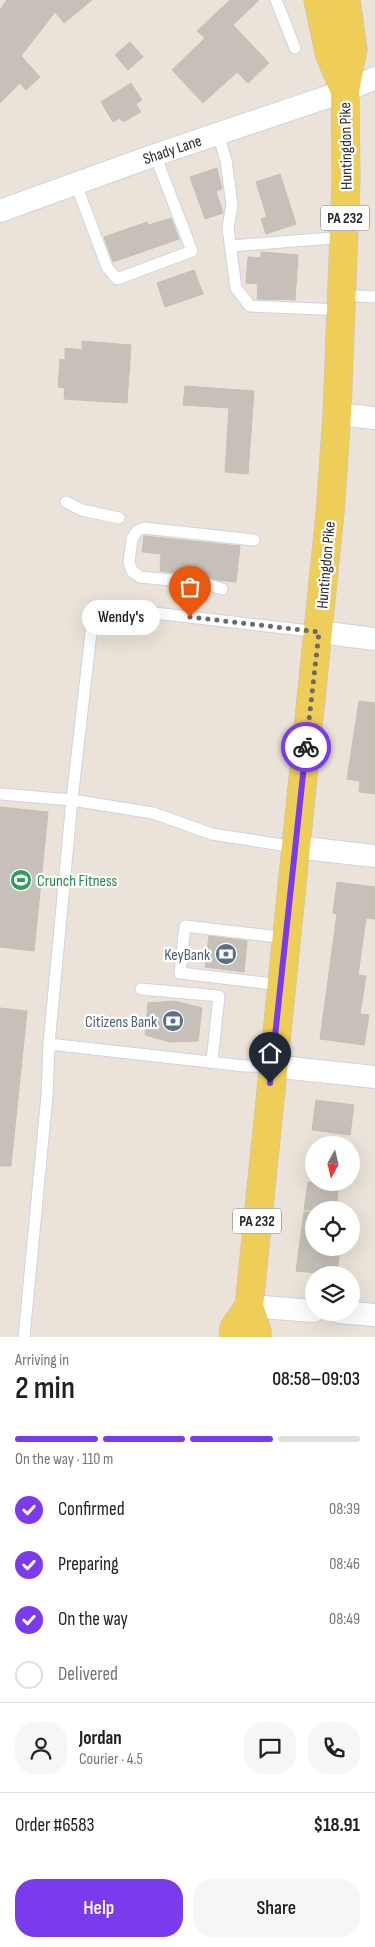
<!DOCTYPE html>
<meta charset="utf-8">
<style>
body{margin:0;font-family:"Sofia Sans Condensed",sans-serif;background:#f6f6f6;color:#202124;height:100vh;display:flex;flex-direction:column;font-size:19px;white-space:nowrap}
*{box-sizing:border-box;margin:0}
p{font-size:16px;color:#757577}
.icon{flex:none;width:28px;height:28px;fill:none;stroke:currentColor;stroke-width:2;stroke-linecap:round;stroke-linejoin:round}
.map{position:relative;height:1337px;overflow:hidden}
.panel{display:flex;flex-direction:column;background:#fff;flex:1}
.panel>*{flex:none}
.needle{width:32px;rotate:188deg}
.tools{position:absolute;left:305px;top:1136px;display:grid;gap:10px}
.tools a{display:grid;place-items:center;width:55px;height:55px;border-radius:50%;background:#fff;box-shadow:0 5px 20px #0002;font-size:25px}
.pin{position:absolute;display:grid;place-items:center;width:42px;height:42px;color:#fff;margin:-51px -21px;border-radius:50% 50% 50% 0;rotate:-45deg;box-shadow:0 0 5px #0007}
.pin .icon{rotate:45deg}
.courier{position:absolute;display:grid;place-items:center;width:50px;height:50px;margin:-25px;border:4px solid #7c3aed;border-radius:50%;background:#fff;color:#222;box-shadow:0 1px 6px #0007}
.bubble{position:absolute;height:35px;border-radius:18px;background:#fff;box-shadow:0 5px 20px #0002;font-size:16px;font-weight:600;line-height:35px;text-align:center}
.head em{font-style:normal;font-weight:600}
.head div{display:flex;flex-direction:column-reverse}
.head{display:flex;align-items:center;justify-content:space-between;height:85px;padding:0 15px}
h1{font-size:32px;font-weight:600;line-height:38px}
.bar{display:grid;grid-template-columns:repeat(4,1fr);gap:8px 5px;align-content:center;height:60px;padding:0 15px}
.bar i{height:6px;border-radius:4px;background:#e0e0e0}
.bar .current{background:#7c3aed}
.bar p{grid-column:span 4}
.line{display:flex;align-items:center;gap:12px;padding:0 15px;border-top:1px solid #e0e0e0}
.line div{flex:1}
.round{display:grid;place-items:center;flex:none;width:52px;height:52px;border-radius:20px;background:#f6f6f6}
ol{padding:0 15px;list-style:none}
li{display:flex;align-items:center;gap:15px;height:55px}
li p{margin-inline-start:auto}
li .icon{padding:5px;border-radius:50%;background:#7c3aed;color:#fff;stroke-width:4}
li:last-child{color:#757577}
li i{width:28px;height:28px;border:2px solid #e0e0e0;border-radius:50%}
.button{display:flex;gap:10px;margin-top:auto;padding:10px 15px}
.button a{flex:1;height:58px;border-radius:20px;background:#7c3aed;color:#fff;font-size:20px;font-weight:600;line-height:58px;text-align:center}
.button a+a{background:#f6f6f6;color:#202124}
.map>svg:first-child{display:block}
.building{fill:#c6c0b9;stroke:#c5bfb3}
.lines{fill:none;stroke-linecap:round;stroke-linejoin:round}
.lane-casing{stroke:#cfd2e1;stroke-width:13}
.street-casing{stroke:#cfd2e1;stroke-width:24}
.primary-casing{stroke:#c3c3c3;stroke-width:29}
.lane{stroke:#fff;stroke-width:11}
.street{stroke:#fff;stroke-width:22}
.primary{stroke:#efcd59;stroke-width:28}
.done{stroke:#6c6966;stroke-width:5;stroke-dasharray:0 9}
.route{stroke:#7c3aed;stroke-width:6}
.labels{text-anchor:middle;stroke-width:4.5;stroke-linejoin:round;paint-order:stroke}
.shield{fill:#fff;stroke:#686868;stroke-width:1}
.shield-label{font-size:15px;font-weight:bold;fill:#282828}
.street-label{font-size:16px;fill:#282828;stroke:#fff}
.leisure-label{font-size:16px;fill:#27864d;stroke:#fff;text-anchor:start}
.service-label{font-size:16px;fill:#4e5e75;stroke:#fff;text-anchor:end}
</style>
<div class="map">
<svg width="375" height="1337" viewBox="0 0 375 1337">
<rect width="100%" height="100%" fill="#ebe3d9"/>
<g class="building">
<polygon points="7,0 92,0 64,23 55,12 21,56 40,77 26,90 20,83 0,103 0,10"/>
<polygon points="230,0 259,0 233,25 269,63 248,83 237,72 203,103 172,70 205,38 197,31"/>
<polygon points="130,42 143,57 128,70 115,55"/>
<polygon points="131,83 142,100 136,104 141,112 123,122 120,118 113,122 101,102"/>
<polygon points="217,168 222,189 216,191 223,213 205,219 190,177"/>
<polygon points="280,174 296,224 266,234 261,219 267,217 256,182"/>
<polygon points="171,218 179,239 113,262 104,237 147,222 149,225"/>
<polygon points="261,252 298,255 295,300 257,299 258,284 246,283 248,257 261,258"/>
<polygon points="194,270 203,294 165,307 157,283"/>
<polygon points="82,341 131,345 127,403 64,399 65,388 58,387 60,359 65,360 65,348 82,350"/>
<polygon points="185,386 254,391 248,474 225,472 229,408 183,405"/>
<polygon points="144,536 240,546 236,582 218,580 204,576 160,571 161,554 142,552"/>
<polygon points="359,701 375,703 375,794 359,792 360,781 347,779"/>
<polygon points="0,807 48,812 34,951 0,947"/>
<polygon points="337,882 375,887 375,919 366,918 358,975 366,976 360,1014 369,1015 364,1045 320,1039 337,914 333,913"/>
<polygon points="209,936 247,941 244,972 205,967"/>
<polygon points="175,1001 202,1008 198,1041 170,1042 145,1035 148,1003"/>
<polygon points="0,1008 27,1011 11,1166 0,1166"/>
<polygon points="316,1100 354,1105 350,1135 312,1130"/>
<polygon points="308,1182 339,1182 336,1210 304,1210"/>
<polygon points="304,1212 314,1212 314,1248 340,1248 337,1275 296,1271"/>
</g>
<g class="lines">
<g class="lane-casing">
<g id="lane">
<polyline points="276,0 295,48"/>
<polyline points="218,134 226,160 232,205 228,228 236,288 250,306 341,310"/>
<polyline points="76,184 107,267 117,279 192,251 155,155"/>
<polyline points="231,246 344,237"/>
<polyline points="342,295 375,297"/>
<polyline points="66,502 82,510 119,518"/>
<polyline points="222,589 203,583 140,577 132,571 129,562 132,539 137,531 144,528 254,540"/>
<polyline points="0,794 72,800 153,813 212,834 295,847"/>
<polyline points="281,985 180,973 185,926 287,938"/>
<polyline points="141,989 219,996 212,1061"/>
<polyline points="49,1044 245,1066 272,1066"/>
<polyline points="24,1337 47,1095 49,1044 72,800 94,606 319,632"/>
</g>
</g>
<g class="street-casing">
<g id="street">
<polyline points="0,211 155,155 345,91 375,78"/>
<polyline points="337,414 375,418"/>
<polyline points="319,632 375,639"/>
<polyline points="295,847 375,856"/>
<polyline points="272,1066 375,1077"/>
<polyline points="249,1306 314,1311"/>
<polyline points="339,1312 375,1315"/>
</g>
</g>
<g class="primary-casing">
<g id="primary">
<polyline points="318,0 329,53 345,91"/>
<polyline points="233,1337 234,1328 249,1306"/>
<polyline points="257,1337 257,1331 249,1306 330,513 337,414 346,179 345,91 353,49 346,0"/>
</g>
</g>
<use href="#lane" class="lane"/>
<use href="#street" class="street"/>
<use href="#primary" class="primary"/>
</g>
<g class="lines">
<polyline class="done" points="190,617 319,632 306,747"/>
<polyline class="route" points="270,1083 306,747"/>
</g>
<defs>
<g id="stadium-disc" transform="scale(1.125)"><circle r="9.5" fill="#2e9e5b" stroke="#fff"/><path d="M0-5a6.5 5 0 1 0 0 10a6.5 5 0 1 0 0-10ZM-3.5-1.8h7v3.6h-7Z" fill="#fff"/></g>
<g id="bank-disc" transform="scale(1.125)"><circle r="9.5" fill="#5c6f8a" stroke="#fff"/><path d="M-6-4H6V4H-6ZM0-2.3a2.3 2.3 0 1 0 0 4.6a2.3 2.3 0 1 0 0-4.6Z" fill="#fff"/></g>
</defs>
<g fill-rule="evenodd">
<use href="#stadium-disc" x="21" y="880"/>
<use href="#bank-disc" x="226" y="954"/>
<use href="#bank-disc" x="173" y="1021"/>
</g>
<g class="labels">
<g class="shield">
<rect x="321" y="205.5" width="48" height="25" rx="4"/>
<rect x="233" y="1208.5" width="48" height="25" rx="4"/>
</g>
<g class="shield-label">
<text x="345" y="223">PA 232</text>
<text x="257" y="1226">PA 232</text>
</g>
<g class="street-label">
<text transform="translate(345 146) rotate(-91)" y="6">Huntingdon Pike</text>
<text transform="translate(172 149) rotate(-19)" y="6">Shady Lane</text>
<text transform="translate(325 565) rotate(-85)" y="6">Huntingdon Pike</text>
</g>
<g class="leisure-label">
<text x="37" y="886">Crunch Fitness</text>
</g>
<g class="service-label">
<text x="210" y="960">KeyBank</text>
<text x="157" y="1027">Citizens Bank</text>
</g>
</g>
</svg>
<div class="tools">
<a><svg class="needle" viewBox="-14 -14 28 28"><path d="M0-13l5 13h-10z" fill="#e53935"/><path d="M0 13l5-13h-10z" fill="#757577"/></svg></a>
<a><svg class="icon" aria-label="locate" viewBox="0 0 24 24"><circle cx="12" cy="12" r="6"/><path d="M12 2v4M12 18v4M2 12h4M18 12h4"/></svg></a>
<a><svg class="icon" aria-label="layers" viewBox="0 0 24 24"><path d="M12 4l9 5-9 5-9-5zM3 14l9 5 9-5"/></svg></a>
</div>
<div class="pin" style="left:190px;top:617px;background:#ea580c"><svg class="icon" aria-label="bag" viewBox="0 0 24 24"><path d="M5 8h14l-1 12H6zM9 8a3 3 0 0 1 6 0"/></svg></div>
<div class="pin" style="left:270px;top:1083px;background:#1f2937"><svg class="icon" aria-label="home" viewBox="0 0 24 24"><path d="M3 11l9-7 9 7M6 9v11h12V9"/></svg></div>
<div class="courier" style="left:306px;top:747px"><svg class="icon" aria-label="bike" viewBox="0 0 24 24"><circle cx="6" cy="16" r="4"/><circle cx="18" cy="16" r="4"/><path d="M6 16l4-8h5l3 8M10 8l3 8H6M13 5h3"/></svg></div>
<div class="bubble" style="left:82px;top:600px;width:78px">Wendy's</div>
</div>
<section class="panel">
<div class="head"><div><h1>2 min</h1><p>Arriving in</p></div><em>08:58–09:03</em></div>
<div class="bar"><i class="current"></i><i class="current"></i><i class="current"></i><i></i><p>On the way · 110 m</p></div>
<ol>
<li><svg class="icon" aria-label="check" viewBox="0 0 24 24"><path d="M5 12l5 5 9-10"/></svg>Confirmed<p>08:39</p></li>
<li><svg class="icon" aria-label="check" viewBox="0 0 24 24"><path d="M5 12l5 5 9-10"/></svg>Preparing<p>08:46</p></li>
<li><svg class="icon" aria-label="check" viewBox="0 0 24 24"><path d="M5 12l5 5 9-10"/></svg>On the way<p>08:49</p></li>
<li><i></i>Delivered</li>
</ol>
<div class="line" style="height:90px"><a class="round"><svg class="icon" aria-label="person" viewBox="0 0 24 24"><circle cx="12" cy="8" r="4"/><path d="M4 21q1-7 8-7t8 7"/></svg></a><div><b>Jordan</b><p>Courier · 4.5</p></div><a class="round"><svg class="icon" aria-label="chat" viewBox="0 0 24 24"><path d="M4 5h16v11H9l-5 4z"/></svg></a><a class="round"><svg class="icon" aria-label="phone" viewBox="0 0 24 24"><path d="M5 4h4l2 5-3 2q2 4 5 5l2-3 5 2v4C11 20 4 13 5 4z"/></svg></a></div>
<div class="line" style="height:65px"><div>Order #6583</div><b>$18.91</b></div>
<div class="button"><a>Help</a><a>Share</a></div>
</section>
